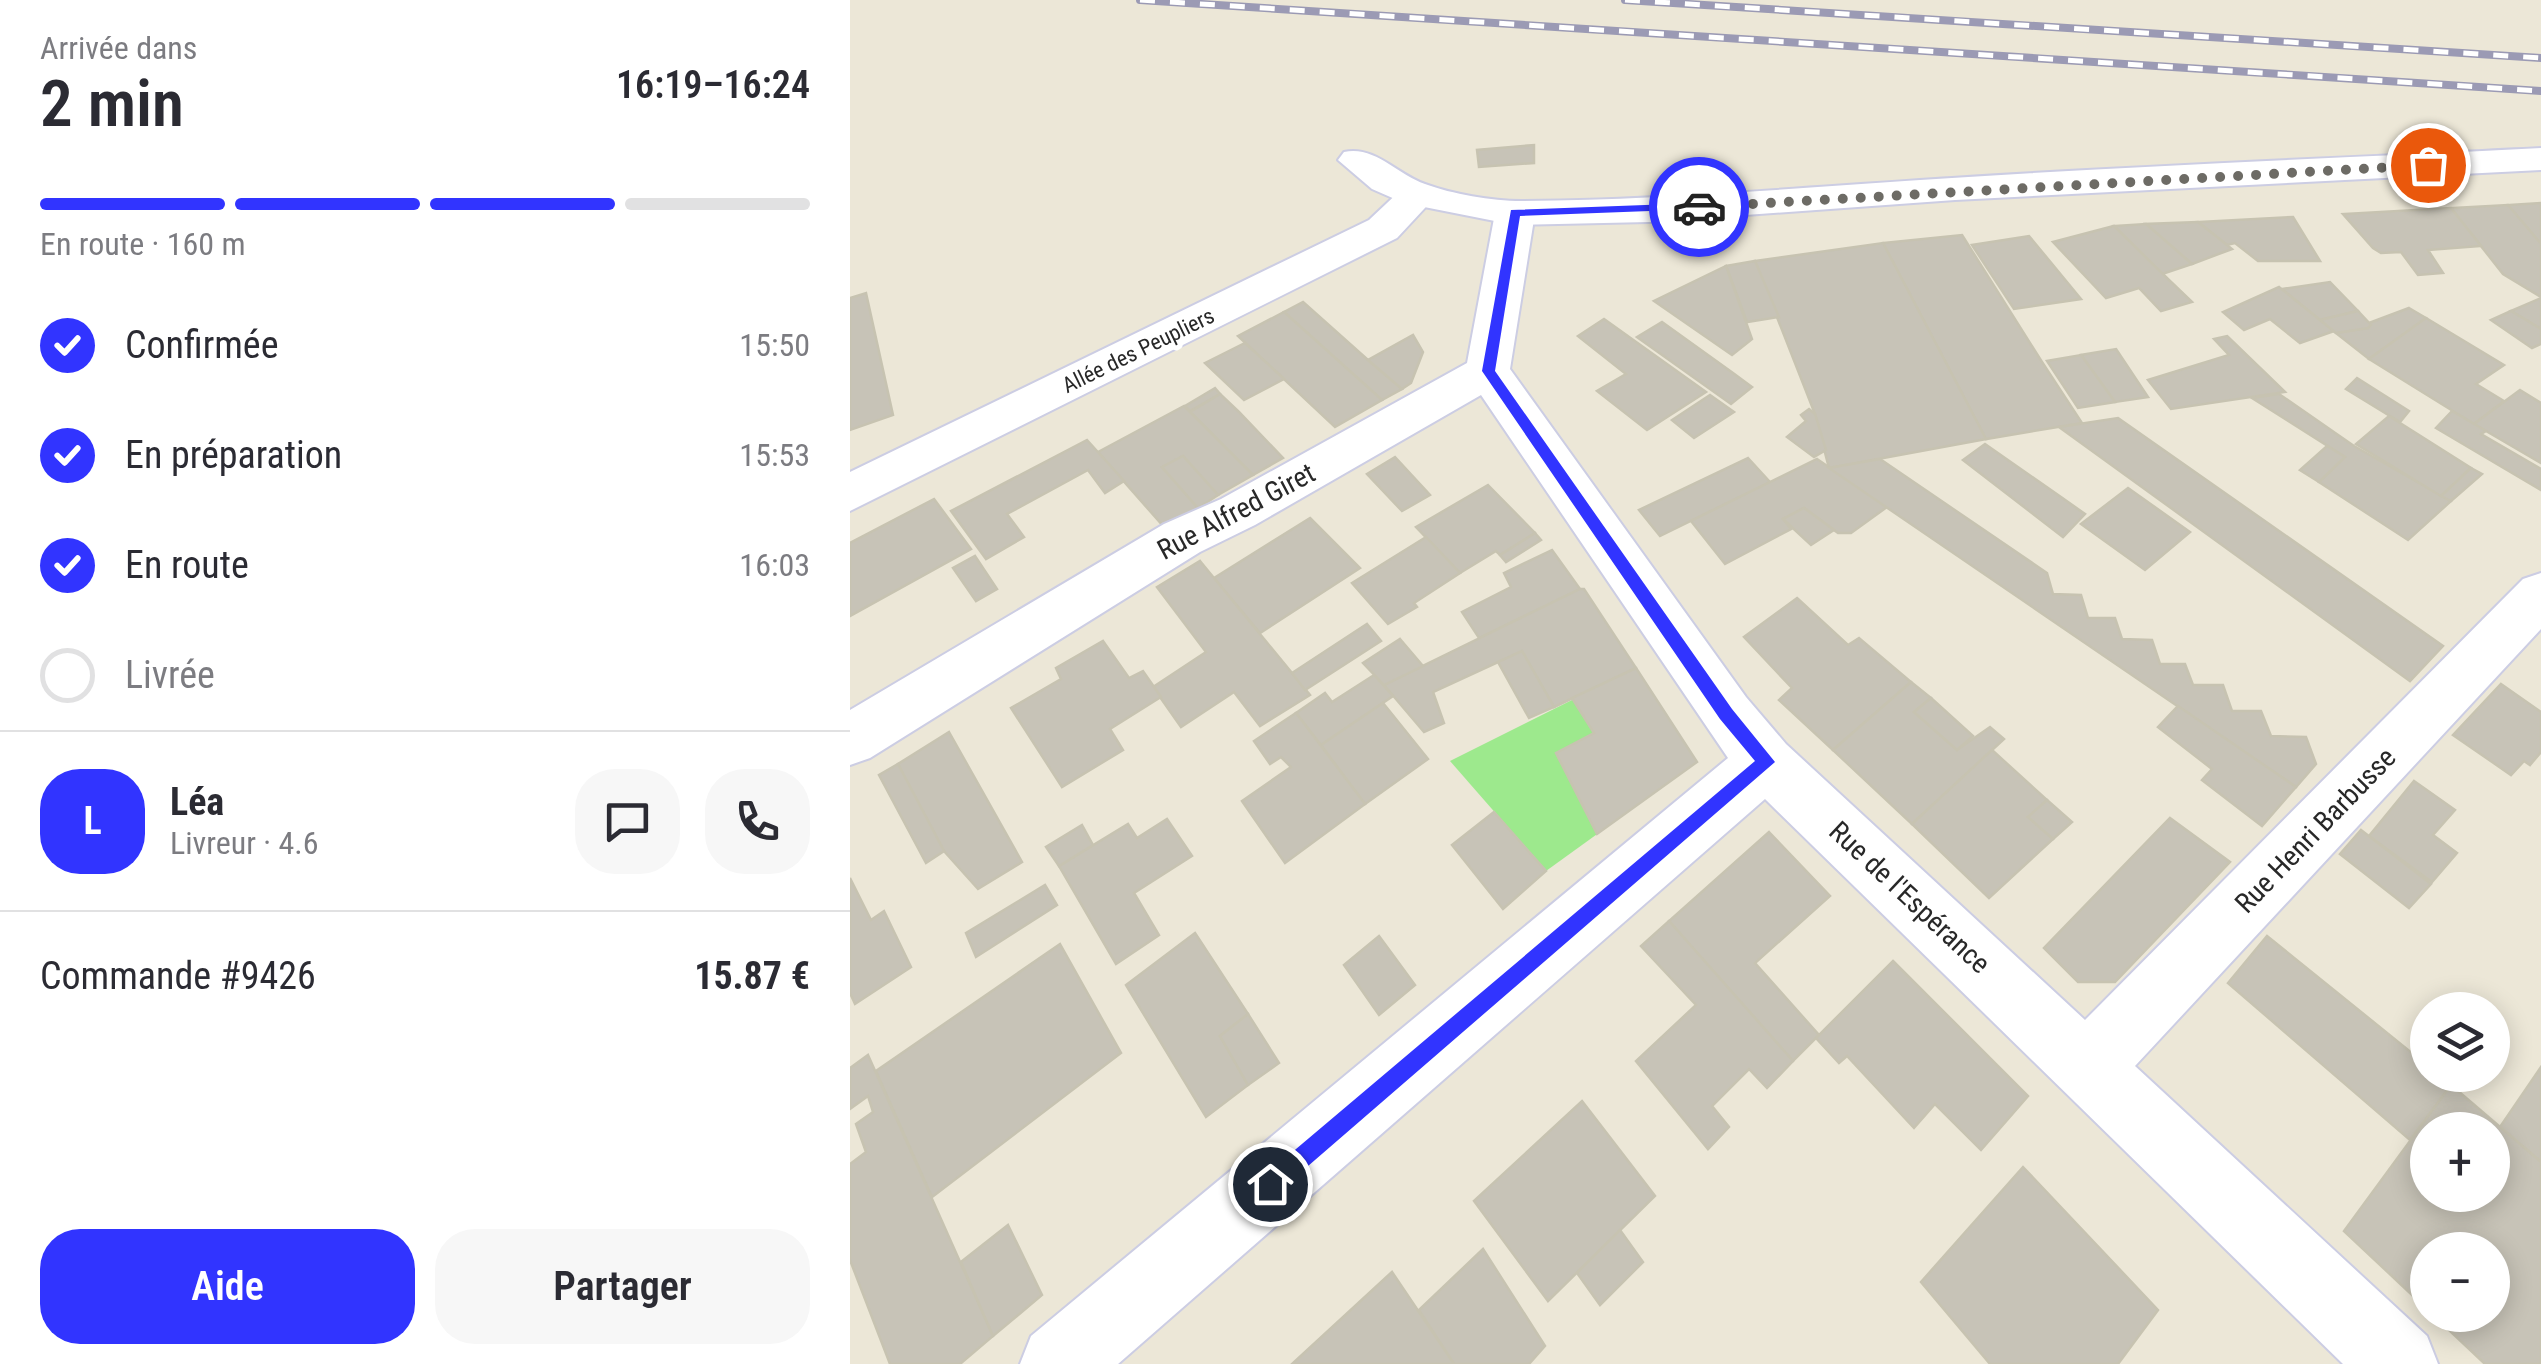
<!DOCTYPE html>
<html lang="fr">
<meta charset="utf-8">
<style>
body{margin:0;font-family:"Roboto Condensed",sans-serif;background:#f7f7f7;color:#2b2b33;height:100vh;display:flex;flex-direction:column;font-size:38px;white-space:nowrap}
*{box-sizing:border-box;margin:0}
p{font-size:32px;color:#7c7c81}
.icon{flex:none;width:55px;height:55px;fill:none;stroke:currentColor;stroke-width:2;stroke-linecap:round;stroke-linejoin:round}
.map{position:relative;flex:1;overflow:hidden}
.drawer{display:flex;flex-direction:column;background:#fff;width:850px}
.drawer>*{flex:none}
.tools{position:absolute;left:1560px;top:992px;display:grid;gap:20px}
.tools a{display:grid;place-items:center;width:100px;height:100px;border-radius:50%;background:#fff;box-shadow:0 5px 25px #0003;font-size:50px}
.pin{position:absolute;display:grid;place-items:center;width:85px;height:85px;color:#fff;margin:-42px;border:5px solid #fff;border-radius:50%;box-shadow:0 2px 10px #0007}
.courier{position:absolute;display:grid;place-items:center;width:100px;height:100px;margin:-50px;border:8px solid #3134ff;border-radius:50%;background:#fff;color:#222;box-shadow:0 2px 12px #0007}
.head em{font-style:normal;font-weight:600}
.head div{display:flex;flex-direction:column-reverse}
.head{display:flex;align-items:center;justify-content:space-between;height:170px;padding:0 40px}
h1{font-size:65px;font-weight:600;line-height:75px}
.bar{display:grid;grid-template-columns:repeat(4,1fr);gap:15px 10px;align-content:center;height:120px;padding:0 40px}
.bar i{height:12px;border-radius:8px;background:#e1e1e2}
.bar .active{background:#3134ff}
.bar p{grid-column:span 4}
.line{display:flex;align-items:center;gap:25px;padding:0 40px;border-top:2px solid #e1e1e2}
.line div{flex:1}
.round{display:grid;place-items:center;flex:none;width:105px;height:105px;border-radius:40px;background:#f7f7f7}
ol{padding:0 40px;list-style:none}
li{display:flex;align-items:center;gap:30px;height:110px}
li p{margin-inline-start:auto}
li .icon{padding:10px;border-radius:50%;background:#3134ff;color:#fff;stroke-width:4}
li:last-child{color:#7c7c81}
li i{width:55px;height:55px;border:5px solid #e1e1e2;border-radius:50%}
.primary-button{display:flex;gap:20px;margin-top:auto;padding:20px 40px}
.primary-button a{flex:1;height:115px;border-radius:40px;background:#3134ff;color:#fff;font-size:40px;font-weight:600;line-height:115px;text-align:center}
.primary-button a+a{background:#f7f7f7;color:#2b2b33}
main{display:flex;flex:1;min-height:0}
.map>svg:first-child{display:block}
.green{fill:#9de98d}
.building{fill:#c7c3b7;stroke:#c7c3b1;stroke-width:2.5;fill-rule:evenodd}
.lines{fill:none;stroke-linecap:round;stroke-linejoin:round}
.street-casing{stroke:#cccde3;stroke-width:4}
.secondary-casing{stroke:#cccde3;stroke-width:4}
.street{fill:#fff;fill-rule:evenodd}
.secondary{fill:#fff;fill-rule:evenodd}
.rail-casing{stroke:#9b9ab4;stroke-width:8}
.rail{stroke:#fff;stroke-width:5;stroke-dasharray:15;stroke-linecap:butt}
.route{fill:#3134ff}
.done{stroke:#6d6b65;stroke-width:10;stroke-dasharray:0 18}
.labels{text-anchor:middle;stroke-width:10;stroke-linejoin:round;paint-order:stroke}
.far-street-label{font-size:22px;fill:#282828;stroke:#fff}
.street-label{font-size:28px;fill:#282828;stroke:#fff}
</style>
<main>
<section class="drawer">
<div class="head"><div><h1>2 min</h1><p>Arrivée dans</p></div><em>16:19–16:24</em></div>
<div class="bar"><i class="active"></i><i class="active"></i><i class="active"></i><i></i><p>En route · 160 m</p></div>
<ol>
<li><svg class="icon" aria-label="check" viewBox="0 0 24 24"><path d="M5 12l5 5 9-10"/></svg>Confirmée<p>15:50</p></li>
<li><svg class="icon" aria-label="check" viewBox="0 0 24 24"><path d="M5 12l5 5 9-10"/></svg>En préparation<p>15:53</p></li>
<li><svg class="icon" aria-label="check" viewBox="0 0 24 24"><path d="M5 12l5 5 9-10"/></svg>En route<p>16:03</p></li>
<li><i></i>Livrée</li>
</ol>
<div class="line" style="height:180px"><b class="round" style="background:#3134ff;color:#fff">L</b><div><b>Léa</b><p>Livreur · 4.6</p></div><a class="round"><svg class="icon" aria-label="chat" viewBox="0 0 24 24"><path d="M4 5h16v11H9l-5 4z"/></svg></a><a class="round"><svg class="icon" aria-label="phone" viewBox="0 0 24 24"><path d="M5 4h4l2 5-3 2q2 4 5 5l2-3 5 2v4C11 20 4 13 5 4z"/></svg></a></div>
<div class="line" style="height:130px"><div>Commande #9426</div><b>15.87 €</b></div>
<div class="primary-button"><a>Aide</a><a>Partager</a></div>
</section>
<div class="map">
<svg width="1691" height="1364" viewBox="0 0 1691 1364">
<rect width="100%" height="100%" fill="#ece7d7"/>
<polygon class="green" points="786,668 847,762 696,871 600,761"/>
<g class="building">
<polygon points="684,145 684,163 629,167 627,150"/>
<polygon points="1691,203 1691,244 1658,205"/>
<polygon points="1658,205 1691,244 1691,297 1653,274 1601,208"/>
<polygon points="1601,208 1631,246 1578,250 1593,273 1568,275 1551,252 1531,253 1523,248 1493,214"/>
<polygon points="1443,217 1470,261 1408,261 1385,243 1377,245 1348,222"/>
<polygon points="1348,222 1382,249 1342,264 1296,224"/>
<polygon points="1296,224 1342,264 1312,274 1264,226"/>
<polygon points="1264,226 1319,280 1342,302 1311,311 1289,288 1256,298 1203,242"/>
<polygon points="1112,235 1192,362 1232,423 1136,439 1033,243"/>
<polygon points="1179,236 1231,299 1164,309 1122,245"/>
<polygon points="1033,243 1136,439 979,468 965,414 905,261"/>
<polygon points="905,261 929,317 897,322 876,266"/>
<polygon points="876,266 902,339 882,355 804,301"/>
<polygon points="1480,282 1508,311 1470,320 1432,289"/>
<polygon points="1429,287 1470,320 1484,331 1450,343 1420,319 1394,330 1373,312"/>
<polygon points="16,293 43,415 0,430 0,298"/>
<polygon points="1691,298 1691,329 1661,311"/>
<polygon points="453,302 518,360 552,389 532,400 434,312"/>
<polygon points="1559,308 1576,318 1519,359 1486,333 1518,328 1519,323"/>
<polygon points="1508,311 1521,325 1518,328 1486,333 1470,320"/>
<polygon points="1661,311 1691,329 1691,344 1682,348 1641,320"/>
<polygon points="434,312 532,400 485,427 388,336"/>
<polygon points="1576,318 1654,365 1626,384 1654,401 1624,424 1519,359"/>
<polygon points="754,319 856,392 797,430 747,391 776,374 728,336"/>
<polygon points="812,322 883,373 902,387 881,404 787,337"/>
<polygon points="563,335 573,352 561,383 552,389 518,360"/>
<polygon points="1377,336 1435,392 1321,409 1298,380 1379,355 1364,339"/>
<polygon points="395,343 434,379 394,400 355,363"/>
<polygon points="1266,349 1298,397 1265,402 1231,355"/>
<polygon points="1231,355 1265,402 1228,408 1197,361"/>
<polygon points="1507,378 1559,411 1550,422 1496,389"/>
<polygon points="365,388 370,394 340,411 335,406"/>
<polygon points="1670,390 1691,403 1691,463 1624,424"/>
<polygon points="370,394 389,412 433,458 403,475 340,412"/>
<polygon points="1429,394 1504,446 1601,501 1558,540 1469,482 1495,457 1402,398"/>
<polygon points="860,395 884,412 844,438 822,420"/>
<polygon points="334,406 403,475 368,495 333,456 312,467 348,508 314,527 248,452"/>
<polygon points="959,409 965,414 976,450 964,457 937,437 956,421 951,415"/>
<polygon points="1602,411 1636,431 1631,434 1691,469 1691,490 1586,428"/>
<polygon points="1539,416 1621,468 1591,496 1506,444"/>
<polygon points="1268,418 1593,646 1560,681 1209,427"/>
<polygon points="237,440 274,481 255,493 238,470 157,514 174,537 136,559 101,511"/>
<polygon points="1135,444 1211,497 1235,514 1213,537 1113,460"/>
<polygon points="1477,446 1495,457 1469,482 1450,470"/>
<polygon points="333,456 368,495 348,508 312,467"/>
<polygon points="545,457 580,495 552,511 517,474"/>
<polygon points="898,458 920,482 810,536 789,510"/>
<polygon points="967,459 1037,507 1001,533 988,533 954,508 933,519 941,529 875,564 841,521"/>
<polygon points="1030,459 1197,573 1203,594 1231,595 1238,618 1265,618 1272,639 1302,640 1310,664 1335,664 1343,685 1373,685 1382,711 1411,711 1421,736 1456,737 1466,764 1446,787 979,468"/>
<polygon points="1621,468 1632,474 1601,501 1591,496"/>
<polygon points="638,485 685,533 650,555 646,551 610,573 566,527"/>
<polygon points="1278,488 1340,532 1295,570 1231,524"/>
<polygon points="84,499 121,549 0,616 0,543"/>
<polygon points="954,508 984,530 961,545 933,519"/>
<polygon points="460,518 510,568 410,633 364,578"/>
<polygon points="685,533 691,540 656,562 650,555"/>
<polygon points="576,537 610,573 564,603 567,607 538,624 502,583"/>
<polygon points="702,550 730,589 629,638 612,612 661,587 654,573"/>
<polygon points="125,556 147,589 126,601 103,568"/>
<polygon points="350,561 460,695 410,726 384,692 331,727 303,687 356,652 307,587"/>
<polygon points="730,589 734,589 786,668 704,707 672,651 583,692 594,723 574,732 534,685"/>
<polygon points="947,598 998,645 1009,638 1061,682 983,750 929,700 942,688 894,637"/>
<polygon points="517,624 531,641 455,690 442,673"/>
<polygon points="550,639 573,666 534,685 513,663"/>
<polygon points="253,641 279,678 293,671 311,697 260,729 273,750 212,787 161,708 211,679 206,668"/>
<polygon points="672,651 704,707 679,718 648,662"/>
<polygon points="786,668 847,762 747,834 706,753 744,733 722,698"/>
<polygon points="524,675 543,696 471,745 446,713 475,693 482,702"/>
<polygon points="1061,682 1081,698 1064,712 1107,750 1140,727 1154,739 1062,824 983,750"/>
<polygon points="1651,684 1691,712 1691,752 1680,765 1674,761 1661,775 1603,735"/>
<polygon points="1081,698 1123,736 1107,750 1064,712"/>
<polygon points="533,703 578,759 515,804 471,745"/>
<polygon points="1328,706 1446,787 1412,826 1352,780 1362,769 1308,727"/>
<polygon points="446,713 515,804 435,863 392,801 441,767 431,757 420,764 404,741"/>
<polygon points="99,732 172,862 128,889 94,851 48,764"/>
<polygon points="1142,750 1197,800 1178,817 1203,839 1139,898 1062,824"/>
<polygon points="48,764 94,851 76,863 29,775"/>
<polygon points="1564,781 1605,810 1583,835 1607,853 1582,882 1519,836"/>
<polygon points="1197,800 1222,822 1203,839 1178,817"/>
<polygon points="644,812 696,871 653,909 602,845"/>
<polygon points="1320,818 1380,862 1265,982 1228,982 1194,948"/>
<polygon points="317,819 342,856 284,893 309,935 266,964 209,866 278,824 287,838"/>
<polygon points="232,825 243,845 209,866 196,847"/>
<polygon points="1511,830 1581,884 1559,908 1490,854"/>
<polygon points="919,832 980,896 905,963 969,1035 943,1061 819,921"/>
<polygon points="0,878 21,920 34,911 61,967 5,1004 0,993"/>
<polygon points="195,885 207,905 126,957 116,933"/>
<polygon points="819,921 943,1061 917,1088 899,1069 862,1106 879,1127 858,1149 786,1061 846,1005 791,946"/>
<polygon points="345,933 398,1014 370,1036 398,1085 356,1117 276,985"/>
<polygon points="529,936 565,985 529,1015 494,965"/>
<polygon points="1417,936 1578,1066 1578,1075 1589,1075 1601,1085 1560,1140 1378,983"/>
<polygon points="210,944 271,1053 82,1197 26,1071"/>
<polygon points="1043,961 1178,1096 1131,1150 1085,1104 1064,1128 997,1056 989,1063 966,1038"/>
<polygon points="398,1014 429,1063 398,1085 370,1036"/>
<polygon points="18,1055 143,1336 110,1364 40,1364 0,1260 0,1164 16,1152 6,1124 23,1112 18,1096 0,1109 0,1068"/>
<polygon points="1691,1067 1691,1162 1650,1127"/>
<path d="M1601,1085L1691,1162V1364H1635L1583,1315H1642V1250H1578V1310L1494,1231ZM1578,1130H1642V1195H1578Z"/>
<polygon points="732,1101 805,1196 698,1301 624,1201"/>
<polygon points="1173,1167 1308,1310 1268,1364 1140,1364 1071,1282"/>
<polygon points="158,1225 192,1295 143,1336 111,1262"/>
<polygon points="770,1230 793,1262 750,1305 727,1273"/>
<polygon points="633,1249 695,1346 679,1364 604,1364 569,1310"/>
<polygon points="542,1272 604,1364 442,1364"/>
</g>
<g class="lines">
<g class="street-casing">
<g id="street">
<polygon points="568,183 582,187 587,195 547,238 0,511 0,472 519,220 554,187"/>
<polygon points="665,201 679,205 685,213 660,369 896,697 936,744 1235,1020 1673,579 1691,573 1691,629 1285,1066 1577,1336 1588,1364 1493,1364 915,799 268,1364 170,1364 181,1336 878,758 631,395 405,525 350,552 20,758 0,765 0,710 314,524 371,499 617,363 645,213 651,205"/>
</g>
</g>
<g class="secondary-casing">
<path id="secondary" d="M1691,148V170L1105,200L799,222L665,225L554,203L522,189L488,160L494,152C524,145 547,174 575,184C602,194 642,201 671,201C815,200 958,187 1102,178C1298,165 1495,158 1691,148Z"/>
</g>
<use href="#street" class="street"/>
<use href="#secondary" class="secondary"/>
<g class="rail-casing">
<g id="rail">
<polyline points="290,0 1691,91"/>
<polyline points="775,0 1691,58"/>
</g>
</g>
<use href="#rail" class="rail"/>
</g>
<polygon class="route" points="849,203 853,209 670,216 645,371 882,709 925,762 428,1192 420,1195 413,1192 410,1184 413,1177 905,761 870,719 632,371 661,210"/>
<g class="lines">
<polyline class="done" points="849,207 1578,165"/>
</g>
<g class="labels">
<g class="far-street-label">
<text transform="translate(288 350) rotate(-26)" y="8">Allée des Peupliers</text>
</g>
<g class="street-label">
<text transform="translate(386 511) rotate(-28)" y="10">Rue Alfred Giret</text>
<text transform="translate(1465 830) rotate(-46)" y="10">Rue Henri Barbusse</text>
<text transform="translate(1060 897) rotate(43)" y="10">Rue de l'Espérance</text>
</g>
</g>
</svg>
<div class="tools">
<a><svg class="icon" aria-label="layers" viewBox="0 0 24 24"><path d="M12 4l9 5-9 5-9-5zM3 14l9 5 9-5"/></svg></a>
<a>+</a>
<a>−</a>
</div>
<div class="pin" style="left:1578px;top:165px;background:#ea580c"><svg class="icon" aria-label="bag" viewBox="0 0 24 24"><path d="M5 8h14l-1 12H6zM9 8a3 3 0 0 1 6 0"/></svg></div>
<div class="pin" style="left:420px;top:1184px;background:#1f2937"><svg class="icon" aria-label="home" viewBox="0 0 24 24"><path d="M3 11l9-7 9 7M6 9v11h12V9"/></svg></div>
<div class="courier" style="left:849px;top:207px"><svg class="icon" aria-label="car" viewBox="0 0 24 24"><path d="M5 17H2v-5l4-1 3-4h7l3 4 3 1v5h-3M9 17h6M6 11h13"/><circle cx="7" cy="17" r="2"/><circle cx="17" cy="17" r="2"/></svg></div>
</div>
</main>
